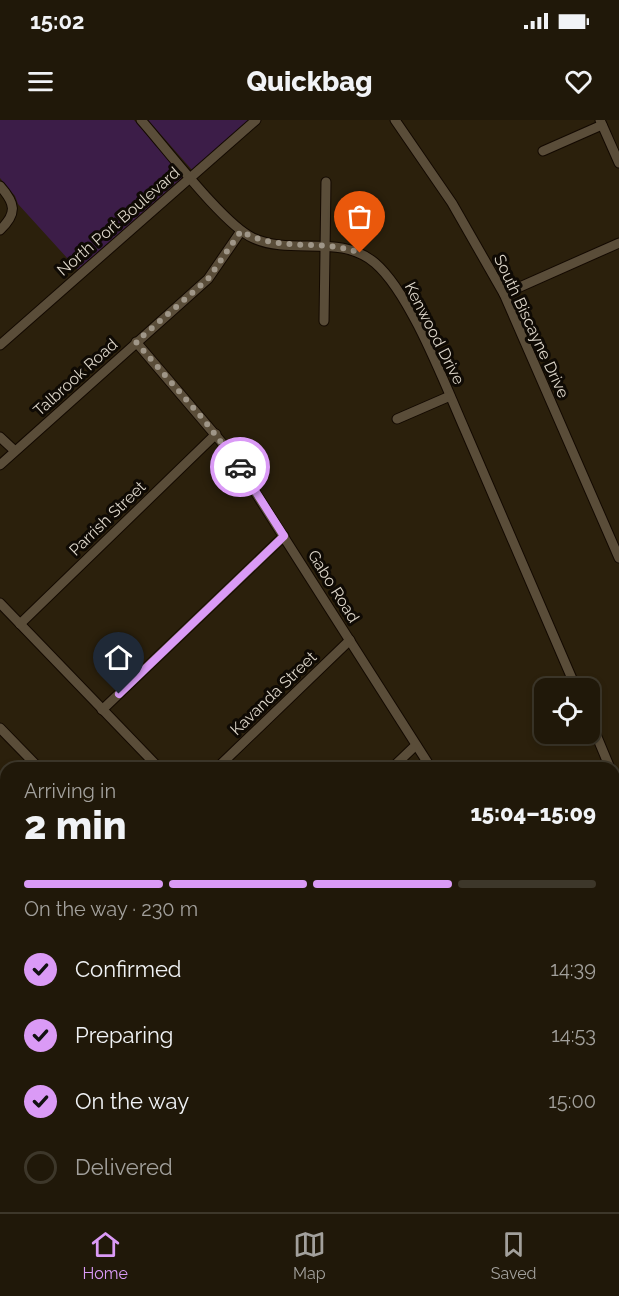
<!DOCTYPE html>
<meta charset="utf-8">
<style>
body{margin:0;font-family:Raleway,sans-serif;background:#282112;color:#f1f3f6;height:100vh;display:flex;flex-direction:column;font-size:22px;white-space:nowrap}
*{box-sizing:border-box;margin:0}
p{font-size:20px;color:#a2a09c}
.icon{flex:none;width:33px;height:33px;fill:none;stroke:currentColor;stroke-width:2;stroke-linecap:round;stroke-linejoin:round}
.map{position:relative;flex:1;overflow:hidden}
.panel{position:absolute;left:0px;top:642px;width:620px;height:450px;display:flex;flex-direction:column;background:#201809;border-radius:18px 18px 0 0;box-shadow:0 3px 9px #0003,0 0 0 2px #3d372a}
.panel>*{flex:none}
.fabs{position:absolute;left:534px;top:558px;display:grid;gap:12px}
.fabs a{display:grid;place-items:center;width:66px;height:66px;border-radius:12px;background:#201809;box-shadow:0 3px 9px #0003,0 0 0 2px #3d372a;font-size:30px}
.pin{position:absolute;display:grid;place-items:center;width:51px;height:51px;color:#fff;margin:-62px -26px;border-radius:50% 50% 50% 0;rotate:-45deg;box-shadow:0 0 6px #0007}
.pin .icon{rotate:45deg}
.courier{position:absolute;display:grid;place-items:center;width:60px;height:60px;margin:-30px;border:4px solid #da9af6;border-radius:50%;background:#fff;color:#222;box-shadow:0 2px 8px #0007}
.headline em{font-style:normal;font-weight:800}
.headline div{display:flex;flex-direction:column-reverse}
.headline{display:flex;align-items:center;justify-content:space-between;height:102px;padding:0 24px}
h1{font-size:39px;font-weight:800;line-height:45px}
.bar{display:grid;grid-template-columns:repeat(4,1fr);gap:9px 6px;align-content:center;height:72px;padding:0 24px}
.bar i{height:8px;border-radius:4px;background:#3d372a}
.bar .active{background:#da9af6}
.bar p{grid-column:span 4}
ol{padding:0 24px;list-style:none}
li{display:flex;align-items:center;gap:18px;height:66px}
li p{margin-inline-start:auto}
li .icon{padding:6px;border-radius:50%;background:#da9af6;color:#111;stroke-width:4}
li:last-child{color:#a2a09c}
li i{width:33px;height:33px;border:3px solid #3d372a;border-radius:50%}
.status{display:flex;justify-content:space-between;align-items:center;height:42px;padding:0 30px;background:#201809;direction:ltr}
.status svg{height:16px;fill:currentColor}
header{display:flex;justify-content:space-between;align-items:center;height:78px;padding:0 24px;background:#201809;font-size:27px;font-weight:800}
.dock{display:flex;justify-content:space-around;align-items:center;height:84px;border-top:2px solid #3d372a;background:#201809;font-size:16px;color:#a2a09c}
.dock a{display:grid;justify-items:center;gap:3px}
.dock .active{color:#da9af6}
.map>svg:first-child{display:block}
.green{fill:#3c1d48}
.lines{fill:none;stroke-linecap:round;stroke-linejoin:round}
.minor-casing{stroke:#130900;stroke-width:11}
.minor{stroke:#5a4d39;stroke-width:9}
.done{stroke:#9f9688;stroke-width:6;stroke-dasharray:0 10.8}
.route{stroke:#da9af6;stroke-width:8}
.labels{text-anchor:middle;stroke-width:6;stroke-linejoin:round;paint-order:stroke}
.street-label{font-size:16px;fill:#ddd6ca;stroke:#0f0a04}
</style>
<div class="status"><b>15:02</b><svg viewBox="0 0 49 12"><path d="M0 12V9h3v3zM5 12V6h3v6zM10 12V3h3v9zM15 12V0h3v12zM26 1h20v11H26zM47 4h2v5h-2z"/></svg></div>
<header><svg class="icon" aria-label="menu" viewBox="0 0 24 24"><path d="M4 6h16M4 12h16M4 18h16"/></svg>Quickbag<svg class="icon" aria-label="heart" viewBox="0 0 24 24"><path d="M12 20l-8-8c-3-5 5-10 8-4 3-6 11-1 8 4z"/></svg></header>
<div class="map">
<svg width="619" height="1092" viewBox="0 0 619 1092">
<rect width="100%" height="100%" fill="#2b200c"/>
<g class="green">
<polygon points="0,0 134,0 184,56 78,150 18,84 15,76 0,58"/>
<polygon points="148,0 249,0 192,50"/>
</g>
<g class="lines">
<g class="minor-casing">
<g id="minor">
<path d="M141,0C165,27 224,105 253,118C292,136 340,113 375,143C411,174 445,265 465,310C502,396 539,482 576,568"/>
<polyline points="395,0 452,83 504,174 619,438"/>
<polyline points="600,0 619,43"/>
<polyline points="543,31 602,5"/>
<path d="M0,66C15,83 18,93 0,110"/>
<polyline points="504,174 619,123"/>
<polyline points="324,201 326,62"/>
<polyline points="136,222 229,331 431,648"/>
<polyline points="0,225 256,0"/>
<polyline points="397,299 450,276"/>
<polyline points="0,317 15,331"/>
<polyline points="0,345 208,159 241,111"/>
<polyline points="0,483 159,648"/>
<polyline points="20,504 216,314"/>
<polyline points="102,590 284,416"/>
<polyline points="590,600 610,648"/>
<polyline points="0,608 39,648"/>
<polyline points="217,648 350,520"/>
<polyline points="392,648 416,625"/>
<polyline points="614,656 619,668"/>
<polyline points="0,676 6,670"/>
<polyline points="0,820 6,818"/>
<polyline points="0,991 6,990"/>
<polyline points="614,1051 619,1049"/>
<polyline points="115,1086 120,1092"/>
<polyline points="282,1086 288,1092"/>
<polyline points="460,1086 466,1092"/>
<polyline points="580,1086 580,1092"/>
<polyline points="605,1086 605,1092"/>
</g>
</g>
<use href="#minor" class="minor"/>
</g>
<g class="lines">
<path class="done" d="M240,347L204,300L136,222L208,159L241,111C279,133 321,118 360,133"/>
<polyline class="route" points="119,574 284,416 240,347"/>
</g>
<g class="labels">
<g class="street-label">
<text transform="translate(118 101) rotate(-41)" y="6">North Port Boulevard</text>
<text transform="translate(532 206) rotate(65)" y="6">South Biscayne Drive</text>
<text transform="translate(435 213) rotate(63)" y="6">Kenwood Drive</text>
<text transform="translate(75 257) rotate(-42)" y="6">Talbrook Road</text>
<text transform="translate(107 398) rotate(-44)" y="6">Parrish Street</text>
<text transform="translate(334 466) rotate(58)" y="6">Gabo Road</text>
<text transform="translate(273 573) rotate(-44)" y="6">Kavanda Street</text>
</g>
</g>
</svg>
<div class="fabs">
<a><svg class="icon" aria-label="locate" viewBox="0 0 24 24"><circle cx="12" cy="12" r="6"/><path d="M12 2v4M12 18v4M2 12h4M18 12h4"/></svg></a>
</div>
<div class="pin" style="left:360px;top:133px;background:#ea580c"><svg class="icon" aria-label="bag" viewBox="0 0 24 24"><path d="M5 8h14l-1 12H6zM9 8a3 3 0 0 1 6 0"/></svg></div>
<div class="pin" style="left:119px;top:574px;background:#1f2937"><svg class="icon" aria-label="home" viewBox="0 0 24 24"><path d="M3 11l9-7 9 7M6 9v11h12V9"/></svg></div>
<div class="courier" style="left:240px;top:347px"><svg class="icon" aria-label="car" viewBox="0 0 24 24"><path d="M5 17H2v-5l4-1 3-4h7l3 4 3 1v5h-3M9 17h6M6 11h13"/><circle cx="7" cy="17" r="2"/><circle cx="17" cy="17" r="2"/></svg></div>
<section class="panel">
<div class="headline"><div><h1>2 min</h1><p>Arriving in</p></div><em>15:04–15:09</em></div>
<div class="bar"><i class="active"></i><i class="active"></i><i class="active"></i><i></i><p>On the way · 230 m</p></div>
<ol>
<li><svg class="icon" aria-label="check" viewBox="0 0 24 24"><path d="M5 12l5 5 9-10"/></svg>Confirmed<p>14:39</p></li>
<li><svg class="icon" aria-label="check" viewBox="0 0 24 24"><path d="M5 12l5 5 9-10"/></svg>Preparing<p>14:53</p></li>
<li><svg class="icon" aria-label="check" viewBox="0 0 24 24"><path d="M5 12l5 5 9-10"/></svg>On the way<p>15:00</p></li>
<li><i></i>Delivered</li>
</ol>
</section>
</div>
<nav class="dock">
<a class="active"><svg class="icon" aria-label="home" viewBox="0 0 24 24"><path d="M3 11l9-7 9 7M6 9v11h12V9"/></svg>Home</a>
<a><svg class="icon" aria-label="map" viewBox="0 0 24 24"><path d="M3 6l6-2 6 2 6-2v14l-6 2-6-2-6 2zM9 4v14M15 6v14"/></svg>Map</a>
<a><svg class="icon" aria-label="saved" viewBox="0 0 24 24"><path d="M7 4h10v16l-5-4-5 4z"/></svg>Saved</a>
</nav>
